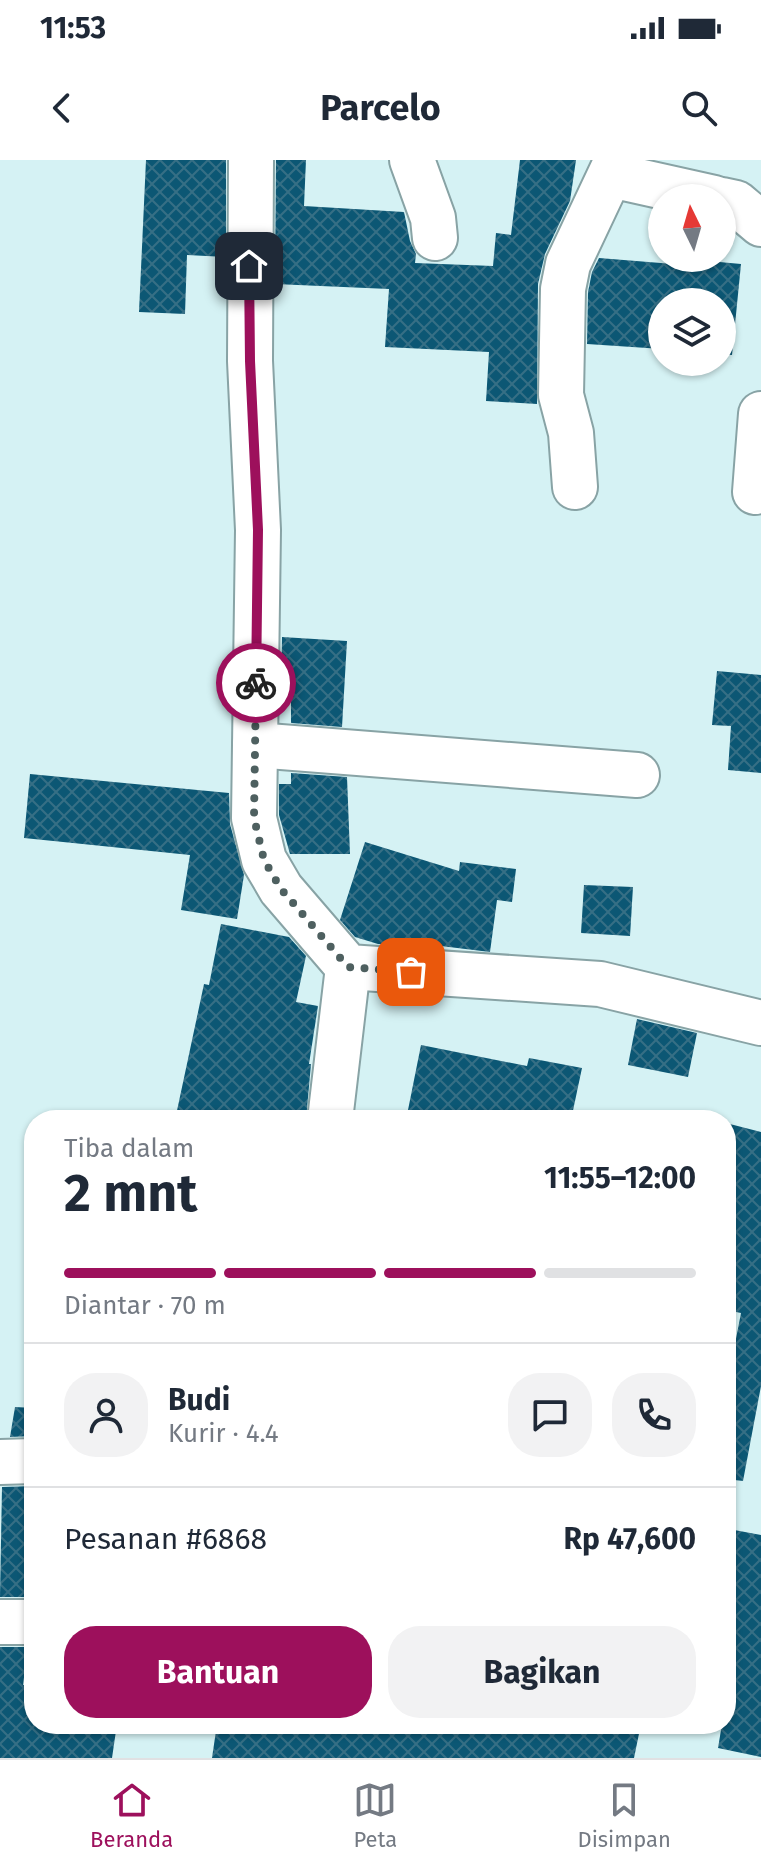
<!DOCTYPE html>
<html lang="id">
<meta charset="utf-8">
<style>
body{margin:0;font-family:"Fira Sans",sans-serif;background:#f2f2f3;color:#1f2937;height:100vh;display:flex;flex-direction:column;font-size:30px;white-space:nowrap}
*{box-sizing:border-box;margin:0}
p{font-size:26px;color:#747a83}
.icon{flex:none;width:44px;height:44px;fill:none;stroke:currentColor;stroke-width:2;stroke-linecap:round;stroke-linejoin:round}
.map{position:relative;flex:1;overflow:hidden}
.panel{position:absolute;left:24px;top:950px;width:712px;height:624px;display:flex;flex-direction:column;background:#fff;border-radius:32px;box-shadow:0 2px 6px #0004}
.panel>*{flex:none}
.needle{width:52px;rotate:355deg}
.tools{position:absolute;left:648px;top:24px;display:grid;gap:16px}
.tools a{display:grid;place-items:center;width:88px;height:88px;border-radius:50%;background:#fff;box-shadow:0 2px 6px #0004;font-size:40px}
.pin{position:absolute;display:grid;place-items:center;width:68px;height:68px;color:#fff;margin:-34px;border-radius:16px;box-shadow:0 4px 12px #0006}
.courier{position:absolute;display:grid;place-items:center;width:80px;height:80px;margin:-40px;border:6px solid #9d105c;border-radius:50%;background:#fff;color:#222;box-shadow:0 2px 10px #0007}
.overview em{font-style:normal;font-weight:700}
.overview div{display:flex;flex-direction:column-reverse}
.overview{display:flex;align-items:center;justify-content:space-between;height:136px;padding:0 40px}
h1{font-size:52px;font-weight:700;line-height:60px}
.bar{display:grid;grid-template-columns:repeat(4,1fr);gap:12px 8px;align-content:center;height:96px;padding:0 40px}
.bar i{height:10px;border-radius:6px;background:#e0e1e3}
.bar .selected{background:#9d105c}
.bar p{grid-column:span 4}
.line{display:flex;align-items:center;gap:20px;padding:0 40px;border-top:2px solid #e0e1e3}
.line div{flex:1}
.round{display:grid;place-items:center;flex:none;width:84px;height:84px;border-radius:32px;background:#f2f2f3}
.button{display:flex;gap:16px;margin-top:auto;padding:16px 40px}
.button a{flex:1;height:92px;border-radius:32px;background:#9d105c;color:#fff;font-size:32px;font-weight:700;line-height:92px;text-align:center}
.button a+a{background:#f2f2f3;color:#1f2937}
.status{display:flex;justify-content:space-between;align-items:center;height:56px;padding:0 40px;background:#fff;direction:ltr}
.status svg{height:22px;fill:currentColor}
header{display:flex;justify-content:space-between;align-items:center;height:104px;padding:0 40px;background:#fff;font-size:36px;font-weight:700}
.dock{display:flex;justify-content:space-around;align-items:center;height:112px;border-top:2px solid #e0e1e3;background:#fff;font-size:22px;color:#747a83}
.dock a{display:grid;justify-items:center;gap:4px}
.dock .selected{color:#9d105c}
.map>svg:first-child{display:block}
.building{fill:url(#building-cross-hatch)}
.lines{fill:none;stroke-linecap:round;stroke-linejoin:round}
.minor-casing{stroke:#88a3a5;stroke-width:48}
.minor{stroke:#fff;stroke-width:44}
.done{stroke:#4e6060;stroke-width:8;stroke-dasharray:0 14.4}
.route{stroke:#9d105c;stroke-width:10}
</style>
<div class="status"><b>11:53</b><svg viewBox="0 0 49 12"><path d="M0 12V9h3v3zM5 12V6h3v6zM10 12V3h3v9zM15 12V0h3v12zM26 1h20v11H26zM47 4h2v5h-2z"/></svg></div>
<header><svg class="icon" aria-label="back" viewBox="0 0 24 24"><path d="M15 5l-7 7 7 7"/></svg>Parcelo<svg class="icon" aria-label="search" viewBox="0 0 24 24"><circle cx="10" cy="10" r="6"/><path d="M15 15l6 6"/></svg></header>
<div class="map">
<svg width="761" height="1598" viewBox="0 0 761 1598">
<defs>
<pattern id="building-cross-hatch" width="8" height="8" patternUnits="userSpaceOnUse" patternTransform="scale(2)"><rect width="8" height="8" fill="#0c5774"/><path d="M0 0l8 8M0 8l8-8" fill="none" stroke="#366f85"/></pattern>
</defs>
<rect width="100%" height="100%" fill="#d5f2f4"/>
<g class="building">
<polygon points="146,0 226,0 226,97 187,95 185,154 139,152"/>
<polygon points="276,0 306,0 304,46 404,52 410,81 416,94 415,103 493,106 496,73 511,75 520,0 576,0 570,41 545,94 538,124 537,244 486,241 489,192 385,187 389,129 275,124"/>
<polygon points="599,98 698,106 698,100 741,104 732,195 722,194 722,142 662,142 662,189 587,184 588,132 592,112"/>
<polygon points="282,477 347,481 342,567 291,563 291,535 281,534"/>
<polygon points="717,511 761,515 761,613 728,610 731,566 712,565"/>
<polygon points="291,613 347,617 350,694 290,694 279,655 279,624 291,624"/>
<polygon points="30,614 229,633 230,664 244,715 237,759 181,750 190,695 24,678"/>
<polygon points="365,682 459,711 460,702 516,709 512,742 497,740 490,792 408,782 407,786 378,784 355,777 340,760"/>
<polygon points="584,725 633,727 630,776 581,773"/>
<polygon points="221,764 289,777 306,796 296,842 318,846 309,904 311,904 306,960 175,960 204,824 209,825"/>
<polygon points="637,859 697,873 688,917 628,905"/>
<polygon points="421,885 527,906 529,898 582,908 571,960 406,960"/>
<polygon points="726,963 761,972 761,1226 743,1321 726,1319 726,1230 741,1153 726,1150"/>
<polygon points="15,1247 34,1248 34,1276 10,1277"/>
<polygon points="34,1326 34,1437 0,1437 2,1327"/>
<polygon points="729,1369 761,1375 761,1597 718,1588 722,1564 726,1564 727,1539 726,1387"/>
<polygon points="0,1487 28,1487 23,1525 34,1527 34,1564 117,1564 112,1598 0,1598"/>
<polygon points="217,1564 641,1564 634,1598 212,1598"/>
</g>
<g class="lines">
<g class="minor-casing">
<g id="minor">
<polyline points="251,0 250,201 258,370 254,658 264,700 281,729 348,807 600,824 761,863"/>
<polyline points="412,0 433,58 435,78"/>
<polyline points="611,15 714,38"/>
<polyline points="722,40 736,43 761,64"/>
<polyline points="575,327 571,273 561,235 563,129 568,104 617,0"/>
<polyline points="755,332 761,254"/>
<polyline points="255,585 637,615"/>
<polyline points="330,960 348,807"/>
<polyline points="0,1302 34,1301"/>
<polyline points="0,1462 34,1462"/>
</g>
</g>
<use href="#minor" class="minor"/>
</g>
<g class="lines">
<polyline class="done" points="256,523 254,658 264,700 281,729 348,807 411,812"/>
<polyline class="route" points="249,106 250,201 258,370 256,523"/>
</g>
</svg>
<div class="tools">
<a><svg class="needle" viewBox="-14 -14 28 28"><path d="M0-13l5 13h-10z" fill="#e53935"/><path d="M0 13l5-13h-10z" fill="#747a83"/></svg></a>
<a><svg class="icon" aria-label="layers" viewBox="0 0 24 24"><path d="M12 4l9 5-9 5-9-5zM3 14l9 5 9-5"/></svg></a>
</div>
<div class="pin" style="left:411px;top:812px;background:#ea580c"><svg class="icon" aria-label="bag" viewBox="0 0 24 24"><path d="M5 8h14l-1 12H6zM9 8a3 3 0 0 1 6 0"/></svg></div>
<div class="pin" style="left:249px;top:106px;background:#1f2937"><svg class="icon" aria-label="home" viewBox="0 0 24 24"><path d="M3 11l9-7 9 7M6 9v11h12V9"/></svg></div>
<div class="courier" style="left:256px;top:523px"><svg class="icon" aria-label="bike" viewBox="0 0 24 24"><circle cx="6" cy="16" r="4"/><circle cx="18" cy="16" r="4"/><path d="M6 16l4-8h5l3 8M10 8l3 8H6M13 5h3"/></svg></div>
<section class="panel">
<div class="overview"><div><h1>2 mnt</h1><p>Tiba dalam</p></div><em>11:55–12:00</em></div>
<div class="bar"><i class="selected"></i><i class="selected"></i><i class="selected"></i><i></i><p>Diantar · 70 m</p></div>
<div class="line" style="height:144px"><a class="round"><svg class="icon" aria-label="person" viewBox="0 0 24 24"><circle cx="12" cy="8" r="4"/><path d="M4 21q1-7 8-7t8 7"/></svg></a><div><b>Budi</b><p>Kurir · 4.4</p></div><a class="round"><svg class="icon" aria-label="chat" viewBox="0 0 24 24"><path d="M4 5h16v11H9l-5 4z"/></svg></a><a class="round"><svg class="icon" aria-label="phone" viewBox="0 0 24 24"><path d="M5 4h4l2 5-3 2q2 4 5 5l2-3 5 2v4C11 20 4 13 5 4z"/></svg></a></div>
<div class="line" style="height:104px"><div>Pesanan #6868</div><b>Rp 47,600</b></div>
<div class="button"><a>Bantuan</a><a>Bagikan</a></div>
</section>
</div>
<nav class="dock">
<a class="selected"><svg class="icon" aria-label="home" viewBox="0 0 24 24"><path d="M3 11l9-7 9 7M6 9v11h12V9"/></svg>Beranda</a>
<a><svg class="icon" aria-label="map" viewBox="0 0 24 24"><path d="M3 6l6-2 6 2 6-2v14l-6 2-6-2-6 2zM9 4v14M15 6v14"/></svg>Peta</a>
<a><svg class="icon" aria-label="saved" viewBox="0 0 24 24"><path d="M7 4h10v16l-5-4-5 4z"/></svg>Disimpan</a>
</nav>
